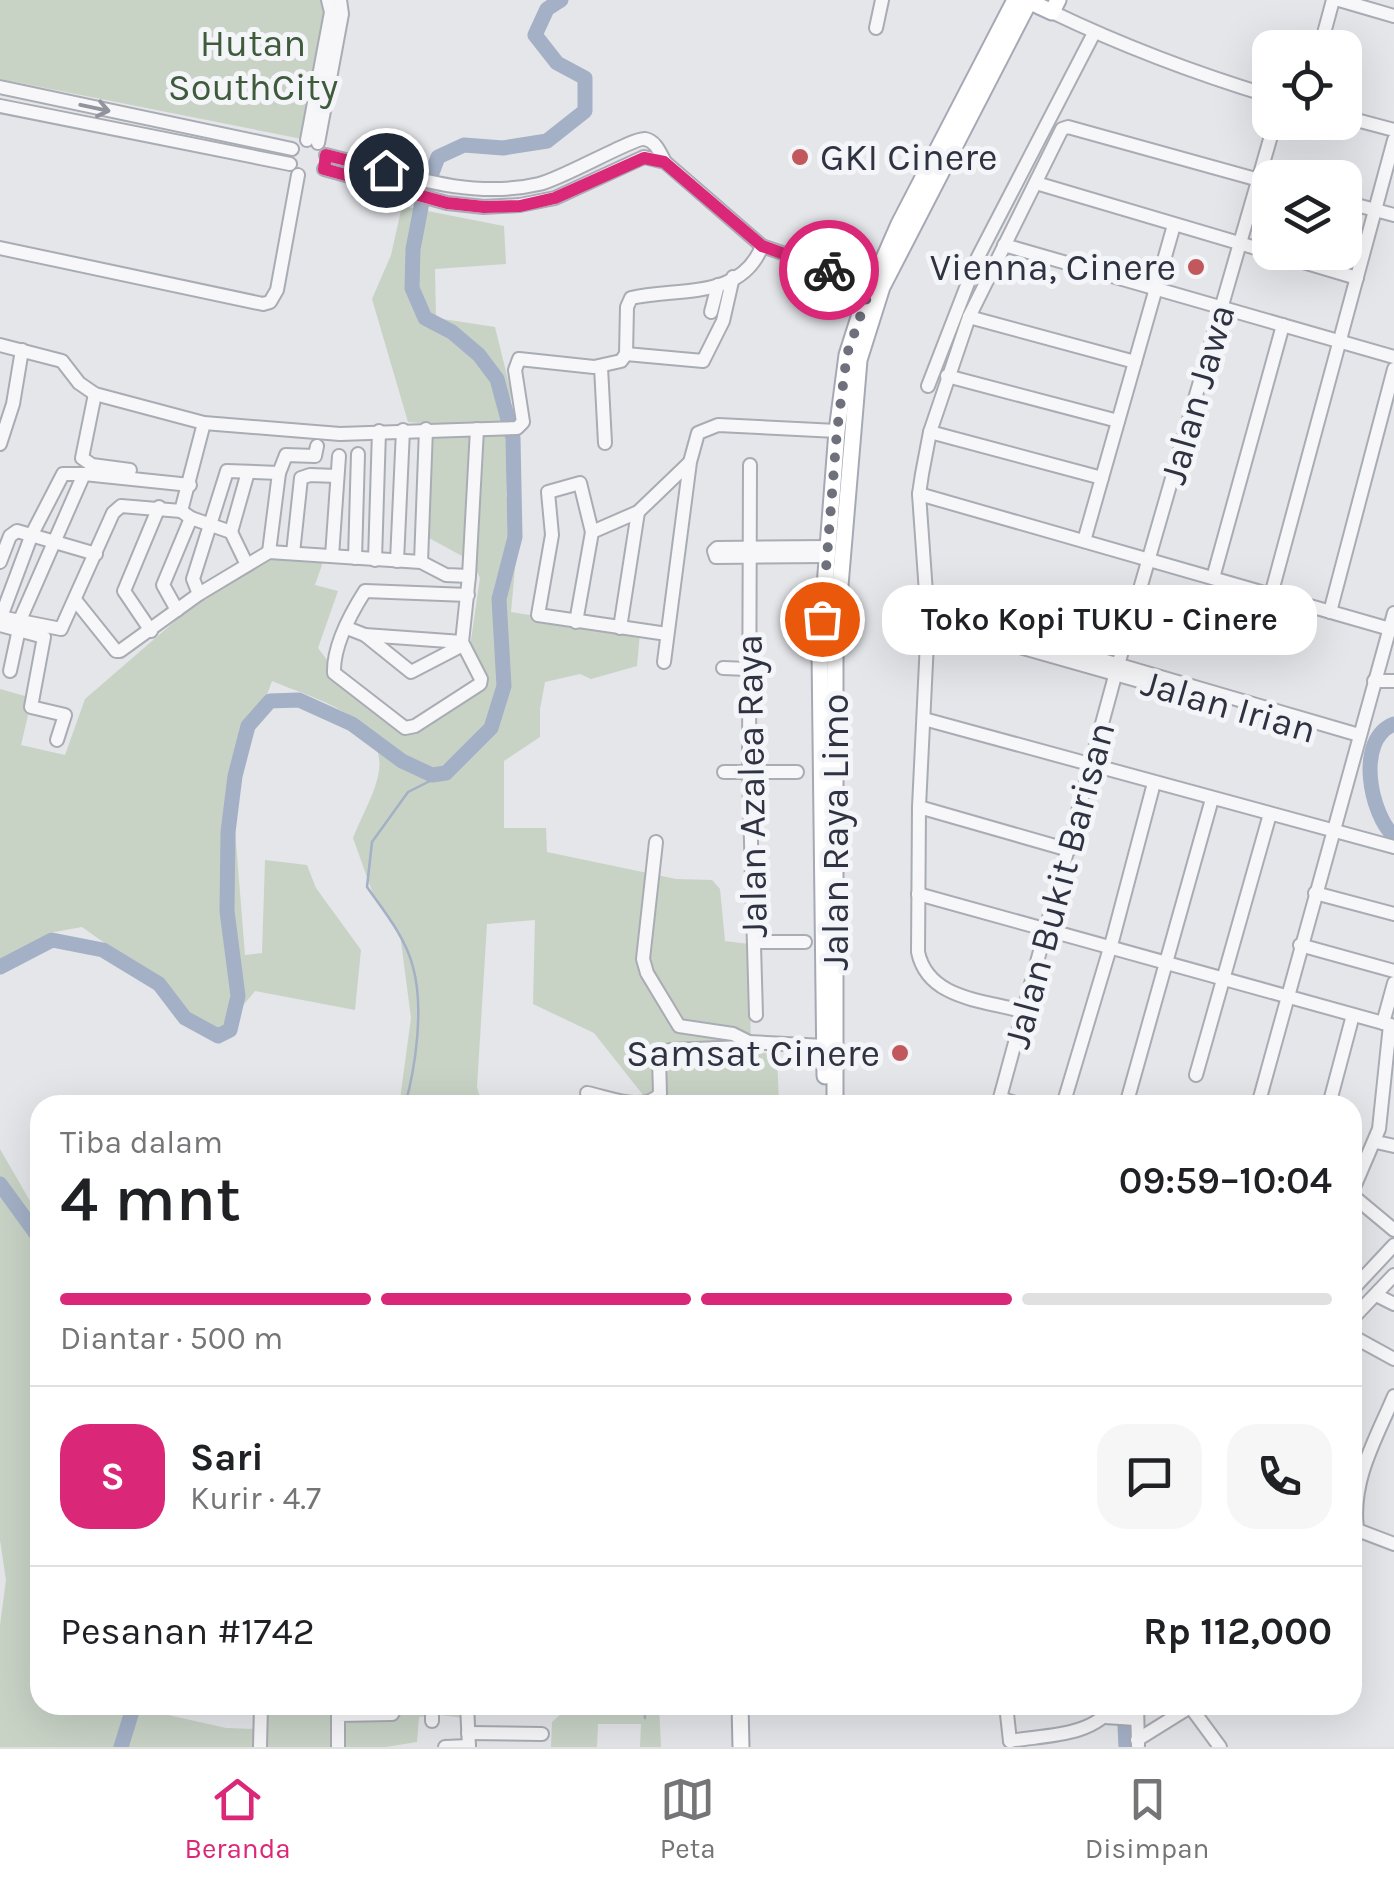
<!DOCTYPE html>
<html lang="id">
<meta charset="utf-8">
<style>
body{margin:0;font-family:Karla,sans-serif;background:#f6f6f6;color:#202124;height:100vh;display:flex;flex-direction:column;font-size:38px;white-space:nowrap}
*{box-sizing:border-box;margin:0}
p{font-size:32px;color:#757577}
.icon{flex:none;width:55px;height:55px;fill:none;stroke:currentColor;stroke-width:2;stroke-linecap:round;stroke-linejoin:round}
.map{position:relative;flex:1;overflow:hidden}
.sheet{position:absolute;left:30px;top:1095px;width:1332px;height:620px;display:flex;flex-direction:column;background:#fff;border-radius:30px;box-shadow:0 10px 40px #0002}
.sheet>*{flex:none}
.tools{position:absolute;left:1252px;top:30px;display:grid;gap:20px}
.tools a{display:grid;place-items:center;width:110px;height:110px;border-radius:20px;background:#fff;box-shadow:0 10px 40px #0002;font-size:50px}
.pin{position:absolute;display:grid;place-items:center;width:85px;height:85px;color:#fff;margin:-42px;border:5px solid #fff;border-radius:50%;box-shadow:0 2px 10px #0007}
.courier{position:absolute;display:grid;place-items:center;width:100px;height:100px;margin:-50px;border:8px solid #db2777;border-radius:50%;background:#fff;color:#222;box-shadow:0 2px 12px #0007}
.bubble{position:absolute;height:70px;border-radius:30px;background:#fff;box-shadow:0 10px 40px #0002;font-size:32px;font-weight:600;line-height:70px;text-align:center}
.overview em{font-style:normal;font-weight:600}
.overview div{display:flex;flex-direction:column-reverse}
.overview{display:flex;align-items:center;justify-content:space-between;height:170px;padding:0 30px}
h1{font-size:65px;font-weight:600;line-height:75px}
.bar{display:grid;grid-template-columns:repeat(4,1fr);gap:15px 10px;align-content:center;height:120px;padding:0 30px}
.bar i{height:12px;border-radius:8px;background:#e0e0e0}
.bar .current{background:#db2777}
.bar p{grid-column:span 4}
.line{display:flex;align-items:center;gap:25px;padding:0 30px;border-top:2px solid #e0e0e0}
.line div{flex:1}
.round{display:grid;place-items:center;flex:none;width:105px;height:105px;border-radius:30px;background:#f6f6f6}
.dock{display:flex;justify-content:space-around;align-items:center;height:140px;border-top:2px solid #e0e0e0;background:#fff;font-size:28px;color:#757577}
.dock a{display:grid;justify-items:center;gap:5px}
.dock .current{color:#db2777}
.map>svg:first-child{display:block}
.green{fill:#c8d3c6}
.lines{fill:none;stroke-linecap:round;stroke-linejoin:round}
.stream{stroke:#a3b0c6;stroke-width:2.5}
.river{stroke:#a3b0c6;stroke-width:15}
.minor-casing{stroke:#aaacb4;stroke-width:16}
.major-casing{stroke:#a5a9b5;stroke-width:19}
.minor{stroke:#f7f7f9;stroke-width:12}
.major{stroke:#fff;stroke-width:15}
.oneway{stroke:#92949d}
.done{stroke:#6e717c;stroke-width:10;stroke-dasharray:0 18}
.route{stroke:#db2777;stroke-width:12}
.poi-dot{fill:#c1585c;stroke:#f4f5f8;stroke-width:4}
.labels{text-anchor:middle;stroke-width:10;stroke-linejoin:round;paint-order:stroke}
.park-label{font-size:38px;fill:#3f5b3c;stroke:#f4f5f8}
.poi-label{font-size:38px;fill:#2e3241;stroke:#f4f5f8;text-anchor:end}
.street-label{font-size:38px;fill:#2e3241;stroke:#f4f5f8}
</style>
<div class="map">
<svg width="1394" height="1747" viewBox="0 0 1394 1747">
<rect width="100%" height="100%" fill="#e4e6ea"/>
<g class="green">
<polygon points="0,0 327,0 307,140 0,79"/>
<path d="M402,206L504,226L506,264L435,269L436,318L495,327L511,392L506,497L521,502L511,612L640,633L637,666L591,679L580,674L545,682L540,709V737L504,761V828H546L547,852L676,879L712,880L720,889L725,941L749,944L751,1051L777,1055L779,1105H651L594,1033L533,1004L535,920L487,924L477,1087L482,1105H431L400,1099L411,1018L400,934L373,894L353,838C361,817 376,792 379,771C386,715 311,698 272,681L232,793L245,955L262,953L265,860L307,865L316,888L361,950L355,1010L255,991L223,1030L183,1014L133,963L82,927L49,933L0,966V689L32,698L21,745L65,755L85,699L211,590L273,555L324,559L315,585L338,591L318,648L336,672L406,732L476,695L486,685L470,647L480,578L473,562L429,538L431,424L408,422L372,299L391,255Z"/>
<polygon points="0,1149 30,1201 40,1209 40,1705 147,1705 146,1710 226,1728 260,1729 261,1705 465,1705 464,1718 439,1715 419,1717 417,1742 386,1747 0,1747 0,1625 6,1580 0,1540"/>
<polygon points="571,1705 659,1705 661,1747 640,1747 641,1724 598,1724 597,1747 551,1747 552,1722"/>
</g>
<g class="lines">
<g class="stream">
<path d="M405,1105C416,1066 424,1007 413,967C406,938 384,911 367,887L372,842L408,792L446,773"/>
<polyline points="644,1705 645,1718"/>
</g>
<g class="river">
<path d="M1394,724C1355,739 1370,814 1394,836"/>
<polyline points="0,967 52,940 103,950 159,984 185,1018 218,1036 230,1030 238,996 227,911 228,832 235,776 248,726 270,701 299,700 352,724 402,761 432,775 446,773 491,728 504,686 499,599 515,537 513,438 497,379 479,355 452,332 425,318 412,288 413,249 423,197 438,157 464,145 503,148 547,141 585,111 585,78 557,63 535,35 547,9 561,0"/>
<polyline points="0,1184 40,1239"/>
<polyline points="1124,1705 1126,1747"/>
<polyline points="121,1747 134,1705"/>
</g>
<g class="minor-casing">
<g id="minor">
<polyline points="1339,0 1394,16"/>
<path d="M1052,12C1123,46 1194,73 1270,96"/>
<polyline points="876,28 882,0"/>
<polyline points="1320,48 1333,0"/>
<polyline points="0,87 292,149"/>
<polyline points="0,106 290,164"/>
<polyline points="1345,117 1394,130"/>
<polyline points="307,140 331,12 328,0"/>
<polyline points="318,143 342,14 340,0"/>
<path d="M326,155C396,172 467,201 539,184C562,179 634,137 645,139C656,141 660,153 665,162L762,246L878,286"/>
<polyline points="324,169 447,203 484,207 520,205 555,198 644,157 665,162"/>
<polyline points="1036,183 1357,278"/>
<polyline points="1345,202 1394,215"/>
<polyline points="1004,245 1394,357"/>
<polyline points="0,248 263,304 270,302 277,290 298,175"/>
<polyline points="711,312 718,285"/>
<polyline points="969,317 1135,362"/>
<path d="M0,345L62,361L79,383L95,394L204,423L340,434L517,428L523,422L515,370L519,359L594,367L621,361L626,354L627,307L631,298C676,287 741,301 762,246"/>
<polyline points="626,354 703,361 723,321 733,277"/>
<polyline points="601,367 605,443"/>
<polyline points="947,376 1118,421"/>
<polyline points="928,386 978,257 1094,33"/>
<polyline points="95,394 82,458 92,465 130,470"/>
<polyline points="930,432 1102,478"/>
<polyline points="0,444 13,404 22,350"/>
<polyline points="750,465 749,772 756,1015"/>
<polyline points="919,494 1390,629"/>
<polyline points="181,511 204,423"/>
<polyline points="231,532 248,472"/>
<polyline points="592,532 580,483 548,492 552,535 538,615 667,634"/>
<polyline points="1084,541 1174,225"/>
<polyline points="269,552 279,473 286,455 315,456 317,446"/>
<polyline points="293,553 301,478 310,475 337,476"/>
<polyline points="332,556 339,456"/>
<polyline points="827,556 716,557 714,551 717,548 828,547"/>
<polyline points="355,558 358,454"/>
<polyline points="375,560 379,431"/>
<polyline points="397,561 403,430"/>
<polyline points="0,562 10,536 17,531 96,554"/>
<polyline points="421,562 426,429"/>
<polyline points="1213,578 1283,325"/>
<polyline points="199,594 193,579 227,471 279,473"/>
<path d="M468,595L365,591C351,613 333,647 334,673L405,728L415,726L480,684L481,679L462,642L469,576L477,429"/>
<polyline points="1271,595 1394,140"/>
<polyline points="76,601 116,651 120,651 199,594 269,552 421,562 446,575 469,576"/>
<polyline points="928,609 1359,735"/>
<polyline points="177,610 163,585 191,518"/>
<polyline points="1330,612 1394,369"/>
<polyline points="0,617 61,629 113,513 121,506 181,511 191,518 231,532 247,565"/>
<polyline points="1,617 32,534 63,474 84,474 190,485"/>
<polyline points="20,620 84,474"/>
<polyline points="928,621 1210,701"/>
<polyline points="576,622 592,532 638,512 688,464"/>
<polyline points="0,625 44,637 31,707 65,715 57,740"/>
<polyline points="347,628 365,635 462,642"/>
<polyline points="620,628 638,512"/>
<polyline points="151,631 124,591 159,507"/>
<polyline points="365,635 411,672 463,645"/>
<polyline points="664,662 690,462 698,433 718,425 837,431"/>
<polyline points="723,668 749,669"/>
<polyline points="10,671 19,629"/>
<polyline points="1374,681 1394,681"/>
<polyline points="924,719 1394,847"/>
<polyline points="724,772 797,772"/>
<polyline points="919,807 1069,850"/>
<polyline points="656,842 643,959 647,973 679,1026 733,1034 749,1042 825,1046"/>
<polyline points="1315,893 1394,914"/>
<polyline points="918,894 1394,1026"/>
<polyline points="754,942 805,942"/>
<polyline points="1300,945 1394,971"/>
<path d="M1025,1012C985,1000 928,1000 918,952L919,807L928,621L919,494L922,474L930,432L969,317L1062,129L1068,127L1270,183"/>
<polyline points="1383,1023 1394,983"/>
<polyline points="1196,1075 1270,814"/>
<path d="M587,1093C609,1097 643,1113 660,1094L659,1058L670,1050L745,1047L749,1042"/>
<polyline points="1000,1098 1021,1105"/>
<polyline points="998,1105 1118,665 1275,122"/>
<polyline points="1063,1105 1113,938 1154,783"/>
<polyline points="1126,1105 1212,799"/>
<polyline points="1258,1105 1394,613"/>
<polyline points="1329,1105 1353,1015"/>
<polyline points="1376,1142 1394,1146"/>
<polyline points="1352,1192 1379,1129 1390,1025"/>
<polyline points="1352,1195 1394,1230"/>
<polyline points="1352,1290 1394,1245"/>
<polyline points="1376,1295 1394,1304"/>
<polyline points="1352,1319 1394,1275"/>
<polyline points="1352,1336 1394,1359"/>
<polyline points="1352,1528 1394,1544"/>
<path d="M1357,1528C1351,1480 1376,1439 1394,1396"/>
<polyline points="467,1705 469,1747"/>
<polyline points="1006,1705 1010,1741"/>
<polyline points="1137,1705 1138,1745"/>
<polyline points="1189,1705 1220,1747"/>
<polyline points="1105,1717 1136,1719"/>
<polyline points="432,1721 432,1705"/>
<polyline points="468,1733 542,1734"/>
<polyline points="1137,1740 1190,1707"/>
<path d="M1010,1741C1044,1735 1094,1737 1113,1705"/>
<polyline points="260,1747 261,1705"/>
<polyline points="338,1747 338,1715 392,1714 397,1705"/>
<polyline points="445,1747 469,1746"/>
</g>
</g>
<g class="major-casing">
<g id="major">
<polyline points="1026,0 1052,12 1058,0"/>
<polyline points="825,1076 820,651 837,431 847,355 861,311 899,224 1015,0"/>
<polyline points="835,1105 835,645 859,360 882,287 1030,0"/>
<polyline points="740,1705 741,1747"/>
</g>
</g>
<use href="#minor" class="minor"/>
<use href="#major" class="major"/>
</g>
<defs><path id="oneway-shaft" d="M-6 0H5M1.5-3L5.5 0L1.5 3" fill="none" stroke-width="1.6" stroke-linecap="round" stroke-linejoin="round" transform="scale(2.5)"/></defs>
<use class="oneway" href="#oneway-shaft" transform="translate(95 108) rotate(12)"/>
<g class="lines">
<polyline class="done" points="822,619 837,431 847,354 872,283 829,270"/>
<polyline class="route" points="386,170 326,155 324,169 447,203 484,207 520,206 555,198 644,158 664,162 762,246 829,270"/>
</g>
<g class="poi-dot">
<circle cx="800" cy="157" r="10"/>
<circle cx="1196" cy="267" r="10"/>
<circle cx="900" cy="1053" r="10"/>
</g>
<g class="labels">
<g class="park-label">
<text x="253" y="56">Hutan<tspan x="253" dy="44">SouthCity</tspan></text>
</g>
<g class="poi-label">
<text x="820" y="170" text-anchor="start">GKI Cinere</text>
<text x="1176" y="280">Vienna, Cinere</text>
<text x="880" y="1066">Samsat Cinere</text>
</g>
<g class="street-label">
<text transform="translate(1197 394) rotate(-74)" y="13">Jalan Jawa</text>
<text transform="translate(1229 706) rotate(16)" y="13">Jalan Irian</text>
<text transform="translate(751 786) rotate(-91)" y="13">Jalan Azalea Raya</text>
<text transform="translate(835 832) rotate(-90)" y="13">Jalan Raya Limo</text>
<text transform="translate(1059 885) rotate(-75)" y="13">Jalan Bukit Barisan</text>
</g>
</g>
</svg>
<div class="tools">
<a><svg class="icon" aria-label="locate" viewBox="0 0 24 24"><circle cx="12" cy="12" r="6"/><path d="M12 2v4M12 18v4M2 12h4M18 12h4"/></svg></a>
<a><svg class="icon" aria-label="layers" viewBox="0 0 24 24"><path d="M12 4l9 5-9 5-9-5zM3 14l9 5 9-5"/></svg></a>
</div>
<div class="pin" style="left:822px;top:619px;background:#ea580c"><svg class="icon" aria-label="bag" viewBox="0 0 24 24"><path d="M5 8h14l-1 12H6zM9 8a3 3 0 0 1 6 0"/></svg></div>
<div class="pin" style="left:386px;top:170px;background:#1f2937"><svg class="icon" aria-label="home" viewBox="0 0 24 24"><path d="M3 11l9-7 9 7M6 9v11h12V9"/></svg></div>
<div class="courier" style="left:829px;top:270px"><svg class="icon" aria-label="bike" viewBox="0 0 24 24"><circle cx="6" cy="16" r="4"/><circle cx="18" cy="16" r="4"/><path d="M6 16l4-8h5l3 8M10 8l3 8H6M13 5h3"/></svg></div>
<div class="bubble" style="left:882px;top:585px;width:435px">Toko Kopi TUKU - Cinere</div>
<section class="sheet">
<div class="overview"><div><h1>4 mnt</h1><p>Tiba dalam</p></div><em>09:59–10:04</em></div>
<div class="bar"><i class="current"></i><i class="current"></i><i class="current"></i><i></i><p>Diantar · 500 m</p></div>
<div class="line" style="height:180px"><b class="round" style="background:#db2777;color:#fff">S</b><div><b>Sari</b><p>Kurir · 4.7</p></div><a class="round"><svg class="icon" aria-label="chat" viewBox="0 0 24 24"><path d="M4 5h16v11H9l-5 4z"/></svg></a><a class="round"><svg class="icon" aria-label="phone" viewBox="0 0 24 24"><path d="M5 4h4l2 5-3 2q2 4 5 5l2-3 5 2v4C11 20 4 13 5 4z"/></svg></a></div>
<div class="line" style="height:130px"><div>Pesanan #1742</div><b>Rp 112,000</b></div>
</section>
</div>
<nav class="dock">
<a class="current"><svg class="icon" aria-label="home" viewBox="0 0 24 24"><path d="M3 11l9-7 9 7M6 9v11h12V9"/></svg>Beranda</a>
<a><svg class="icon" aria-label="map" viewBox="0 0 24 24"><path d="M3 6l6-2 6 2 6-2v14l-6 2-6-2-6 2zM9 4v14M15 6v14"/></svg>Peta</a>
<a><svg class="icon" aria-label="saved" viewBox="0 0 24 24"><path d="M7 4h10v16l-5-4-5 4z"/></svg>Disimpan</a>
</nav>
